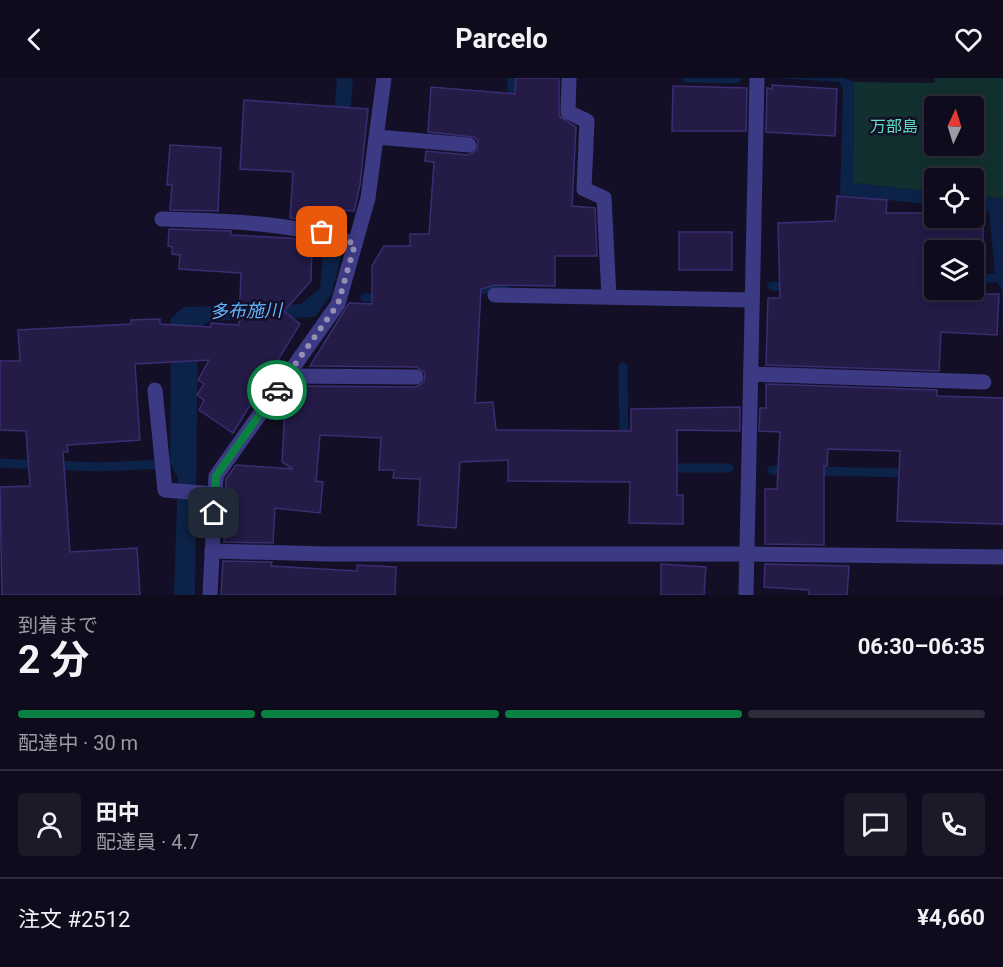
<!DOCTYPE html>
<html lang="ja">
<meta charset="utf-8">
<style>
body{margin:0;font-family:Roboto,"Noto Sans JP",sans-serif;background:#1c1929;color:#f1f3f6;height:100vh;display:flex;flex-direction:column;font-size:22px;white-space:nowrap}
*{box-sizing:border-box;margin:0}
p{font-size:20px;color:#9b9ba3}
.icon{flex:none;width:33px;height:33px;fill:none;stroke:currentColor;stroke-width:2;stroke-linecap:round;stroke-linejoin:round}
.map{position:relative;height:517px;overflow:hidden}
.drawer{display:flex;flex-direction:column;background:#0e0b1c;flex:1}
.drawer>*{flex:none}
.needle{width:39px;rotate:4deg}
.controls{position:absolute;left:924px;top:18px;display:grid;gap:12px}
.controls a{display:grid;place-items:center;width:60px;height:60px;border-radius:6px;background:#0e0b1c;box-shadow:0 3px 15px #0003,0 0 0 2px #2e2b3b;font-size:30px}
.pin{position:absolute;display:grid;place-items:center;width:51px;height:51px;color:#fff;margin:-26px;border-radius:12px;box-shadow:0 3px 9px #0006}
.courier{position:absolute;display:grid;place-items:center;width:60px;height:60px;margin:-30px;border:4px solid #0b8043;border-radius:50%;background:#fff;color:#222;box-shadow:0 2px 8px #0007}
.overview em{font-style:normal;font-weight:700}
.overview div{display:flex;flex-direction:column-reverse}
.overview{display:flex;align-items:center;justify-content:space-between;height:102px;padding:0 18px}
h1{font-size:39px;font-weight:700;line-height:45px}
.bar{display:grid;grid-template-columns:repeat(4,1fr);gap:9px 6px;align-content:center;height:72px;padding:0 18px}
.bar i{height:8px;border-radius:4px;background:#2e2b3b}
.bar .selected{background:#0b8043}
.bar p{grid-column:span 4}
.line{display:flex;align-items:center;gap:15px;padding:0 18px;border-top:2px solid #2e2b3b}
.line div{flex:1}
.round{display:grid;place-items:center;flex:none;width:63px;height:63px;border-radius:6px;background:#1c1929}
header{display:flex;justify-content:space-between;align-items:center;height:78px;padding:0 18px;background:#0e0b1c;font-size:27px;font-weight:700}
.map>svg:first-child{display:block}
.green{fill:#12302f;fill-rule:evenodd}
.water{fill:#0c2248}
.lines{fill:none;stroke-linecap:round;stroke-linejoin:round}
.stream{stroke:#0c2248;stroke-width:9}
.building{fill:#241b47;stroke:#3b2d73;stroke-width:1.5;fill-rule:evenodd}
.service{stroke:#3d3a85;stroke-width:15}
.minor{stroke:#3d3a85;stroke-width:15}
.done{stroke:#948fb3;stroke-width:6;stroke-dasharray:0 10.8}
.route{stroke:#0b8043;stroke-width:8}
.labels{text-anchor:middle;stroke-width:5;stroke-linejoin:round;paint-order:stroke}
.park-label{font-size:16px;fill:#5fe0c0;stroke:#130f26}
.water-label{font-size:18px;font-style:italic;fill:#62b6ff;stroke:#130f26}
</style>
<header><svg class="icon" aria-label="back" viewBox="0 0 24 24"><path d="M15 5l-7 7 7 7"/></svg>Parcelo<svg class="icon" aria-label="heart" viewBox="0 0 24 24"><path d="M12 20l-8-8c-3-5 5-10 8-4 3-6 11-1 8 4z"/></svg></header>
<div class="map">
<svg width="1003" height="517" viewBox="0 0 1003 517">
<rect width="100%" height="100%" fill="#130f26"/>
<path class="green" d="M935,0H1003V121L974,118V100H934V114L853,105L854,4L934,5ZM934,28H974V68H934Z"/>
<g class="water">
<polygon points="337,0 353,0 342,143 348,150 332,215 315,239 210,243 198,251 195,517 174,517 178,400 170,385 171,240 184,229 301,226 320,210"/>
<polygon points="775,0 844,0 854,4 853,105 934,114 934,127 840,117 843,11 839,4"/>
<polygon points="974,118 1003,121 1003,274 1002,213 995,198 989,133 974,131"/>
</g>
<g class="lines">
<g class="stream">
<polyline points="512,0 512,26"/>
<polyline points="687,0 736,1"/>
<polyline points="974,202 1003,199"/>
<polyline points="772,208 791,209"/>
<polyline points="469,212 504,210 505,195"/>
<polyline points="365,220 384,219"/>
<polyline points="623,289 624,364"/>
<polyline points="0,385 40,387"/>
<polyline points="53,387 98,389 165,386"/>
<polyline points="666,390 729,390"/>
<polyline points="772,392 790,392"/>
<polyline points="813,393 910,395"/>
</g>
</g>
<g class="building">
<polygon points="516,0 559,0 559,38 576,49 572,128 595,130 597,178 555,178 555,208 495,207 481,211 475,325 493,324 496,352 631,353 631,331 740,329 740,353 677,352 677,417 683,417 683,446 629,445 630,404 508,403 508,382 460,384 456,450 418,447 420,401 393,400 394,392 379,392 381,360 320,357 316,403 323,404 320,435 275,430 273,465 224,464 226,401 236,387 293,391 282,384 285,330 298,308 416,309 424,304 425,295 416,289 310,288 349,225 372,226 372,188 384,168 410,168 410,156 429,156 434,84 425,83 426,73 468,77 477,72 478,63 474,59 428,54 431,9 515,16"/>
<polygon points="772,7 837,11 835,58 766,54 767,10 772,11"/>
<polygon points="673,8 747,10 746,53 672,53"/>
<polygon points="244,22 368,31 360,107 354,133 318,130 317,143 313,144 290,140 293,94 240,91"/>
<polygon points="170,67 221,70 218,133 170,132 172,107 167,107"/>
<path d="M837,118L887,122L886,135H929L930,142L983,141V216H999L997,257L941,254L939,293L766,287L768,220H780L778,145L835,143ZM934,172H974V212H934Z"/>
<polygon points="169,151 231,153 231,157 289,160 312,164 311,203 284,233 300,246 233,355 199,332 204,322 197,317 204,306 198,302 209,282 135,286 140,362 67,367 68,374 63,374 70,474 137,470 140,517 2,517 0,409 30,408 26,353 0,352 0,283 20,283 18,252 131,246 131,242 160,241 160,246 211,249 211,245 239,247 241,195 179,191 180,177 172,176 172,169 168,168"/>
<rect x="679" y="154" width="53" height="38"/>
<polygon points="766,306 937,312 937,318 1003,320 1003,446 897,443 900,373 828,371 827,388 824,388 824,467 765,466 765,411 777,411 780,354 759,353 760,330 766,330"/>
<polygon points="223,483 272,484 271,488 357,493 357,487 396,489 395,517 221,517"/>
<polygon points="661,486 706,489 704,517 661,517"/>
<polygon points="765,486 849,488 847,517 809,517 809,512 764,509"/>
</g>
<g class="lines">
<polyline class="service" points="377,59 469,67"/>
<g class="minor">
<polyline points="569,0 568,34 587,43 584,111 604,120 609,219"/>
<path d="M162,141C227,143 294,144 355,166"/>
<polyline points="495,217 752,222"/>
<polyline points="751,296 984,304"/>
<polyline points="287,298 416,299"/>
<polyline points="155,312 165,412 215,416"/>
<polyline points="212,473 327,476 747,476 1003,479"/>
<polyline points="210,517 216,398 338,226 368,120 384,0"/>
<polyline points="746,517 757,0"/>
</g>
</g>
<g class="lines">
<polyline class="done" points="277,312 338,226 355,166 322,154"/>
<polyline class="route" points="214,435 216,398 277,312"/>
</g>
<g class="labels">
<g class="park-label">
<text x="894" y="54">万部島</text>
</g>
<g class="water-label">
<text transform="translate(246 233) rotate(-1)" y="6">多布施川</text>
</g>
</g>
</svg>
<div class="controls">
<a><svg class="needle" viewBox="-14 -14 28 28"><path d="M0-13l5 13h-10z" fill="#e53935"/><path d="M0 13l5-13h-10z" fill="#9b9ba3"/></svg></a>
<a><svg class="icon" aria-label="locate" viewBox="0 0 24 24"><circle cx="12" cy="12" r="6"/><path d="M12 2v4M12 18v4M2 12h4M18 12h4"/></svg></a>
<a><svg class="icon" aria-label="layers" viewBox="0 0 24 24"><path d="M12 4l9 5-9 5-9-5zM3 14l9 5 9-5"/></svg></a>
</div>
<div class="pin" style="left:322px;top:154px;background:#ea580c"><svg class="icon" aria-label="bag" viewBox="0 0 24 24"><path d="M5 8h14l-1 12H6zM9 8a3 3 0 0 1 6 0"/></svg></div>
<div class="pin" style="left:214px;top:435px;background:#1f2937"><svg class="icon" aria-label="home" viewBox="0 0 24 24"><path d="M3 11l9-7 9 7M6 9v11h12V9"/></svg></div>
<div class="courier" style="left:277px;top:312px"><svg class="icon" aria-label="car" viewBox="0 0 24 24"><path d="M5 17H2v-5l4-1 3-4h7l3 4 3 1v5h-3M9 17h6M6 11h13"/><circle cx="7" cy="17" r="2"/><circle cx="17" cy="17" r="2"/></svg></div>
</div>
<section class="drawer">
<div class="overview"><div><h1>2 分</h1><p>到着まで</p></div><em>06:30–06:35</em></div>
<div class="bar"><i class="selected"></i><i class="selected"></i><i class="selected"></i><i></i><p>配達中 · 30 m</p></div>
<div class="line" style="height:108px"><a class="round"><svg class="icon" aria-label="person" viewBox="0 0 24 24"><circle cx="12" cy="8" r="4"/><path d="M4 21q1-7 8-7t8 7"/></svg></a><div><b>田中</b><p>配達員 · 4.7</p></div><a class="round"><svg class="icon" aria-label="chat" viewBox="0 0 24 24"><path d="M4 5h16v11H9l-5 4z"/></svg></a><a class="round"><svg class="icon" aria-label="phone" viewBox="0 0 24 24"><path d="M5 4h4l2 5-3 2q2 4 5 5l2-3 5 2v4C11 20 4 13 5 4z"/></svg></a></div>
<div class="line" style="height:78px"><div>注文 #2512</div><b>¥4,660</b></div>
</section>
